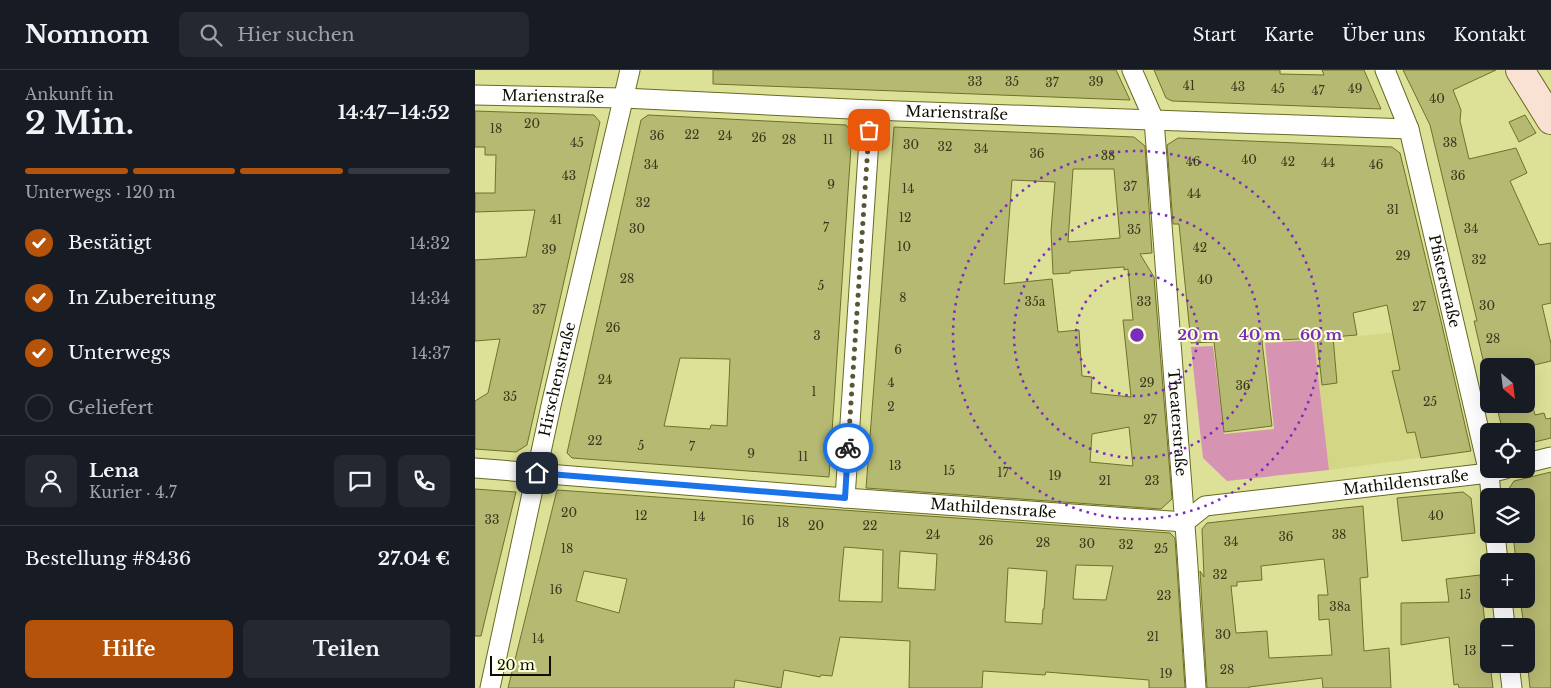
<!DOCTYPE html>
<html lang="de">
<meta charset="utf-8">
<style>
body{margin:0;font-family:"Libre Baskerville",serif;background:#242831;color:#f1f3f6;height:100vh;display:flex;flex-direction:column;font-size:19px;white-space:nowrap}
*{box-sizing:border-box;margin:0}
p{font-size:16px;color:#9ea1a6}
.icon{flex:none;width:28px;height:28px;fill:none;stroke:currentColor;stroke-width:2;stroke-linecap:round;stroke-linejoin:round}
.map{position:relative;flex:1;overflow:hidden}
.drawer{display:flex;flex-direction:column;background:#171b24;width:475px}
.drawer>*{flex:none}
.needle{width:32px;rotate:152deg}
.fabs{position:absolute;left:1005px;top:288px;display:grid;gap:10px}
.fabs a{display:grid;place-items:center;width:55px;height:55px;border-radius:8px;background:#171b24;box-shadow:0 5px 20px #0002;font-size:25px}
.scale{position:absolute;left:15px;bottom:12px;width:61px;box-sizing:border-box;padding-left:5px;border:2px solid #0d0d00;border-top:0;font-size:14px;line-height:18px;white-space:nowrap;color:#0d0d00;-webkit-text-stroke:4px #fcffdb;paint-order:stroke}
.pin{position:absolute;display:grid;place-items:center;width:42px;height:42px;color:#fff;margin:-21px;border-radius:10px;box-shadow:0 2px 8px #0006}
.courier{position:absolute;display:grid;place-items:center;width:50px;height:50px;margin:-25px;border:4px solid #1a73e8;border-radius:50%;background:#fff;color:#222;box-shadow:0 1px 6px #0007}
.summary em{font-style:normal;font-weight:700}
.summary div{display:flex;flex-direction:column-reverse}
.summary{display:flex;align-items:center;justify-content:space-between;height:85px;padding:0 25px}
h1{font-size:32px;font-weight:700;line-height:38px}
.bar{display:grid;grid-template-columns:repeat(4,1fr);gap:8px 5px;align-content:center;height:60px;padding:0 25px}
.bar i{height:6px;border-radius:4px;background:#363941}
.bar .active{background:#b45309}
.bar p{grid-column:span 4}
.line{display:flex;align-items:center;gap:12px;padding:0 25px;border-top:1px solid #363941}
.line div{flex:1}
.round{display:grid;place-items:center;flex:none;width:52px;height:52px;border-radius:8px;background:#242831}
ol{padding:0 25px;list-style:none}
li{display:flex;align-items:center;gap:15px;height:55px}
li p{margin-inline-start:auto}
li .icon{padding:5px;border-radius:50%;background:#b45309;color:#fff;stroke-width:4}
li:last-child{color:#9ea1a6}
li i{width:28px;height:28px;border:2px solid #363941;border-radius:50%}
.cta{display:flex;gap:10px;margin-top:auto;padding:10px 25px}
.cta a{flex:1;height:58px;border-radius:8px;background:#b45309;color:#fff;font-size:20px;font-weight:700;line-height:58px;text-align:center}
.cta a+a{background:#242831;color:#f1f3f6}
header{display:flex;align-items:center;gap:30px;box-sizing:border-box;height:70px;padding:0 25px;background:#171b24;border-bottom:1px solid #363941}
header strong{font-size:24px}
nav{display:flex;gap:28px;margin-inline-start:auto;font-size:18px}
.search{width:350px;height:45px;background:#242831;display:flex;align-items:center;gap:12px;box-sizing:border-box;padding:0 18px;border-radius:8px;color:#9ea1a6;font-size:19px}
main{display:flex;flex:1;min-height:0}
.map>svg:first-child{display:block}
.built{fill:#d2d685}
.green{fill:#d693b2}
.building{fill:#b6b971;stroke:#6f7129;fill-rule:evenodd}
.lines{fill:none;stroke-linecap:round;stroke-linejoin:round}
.street-casing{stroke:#696b23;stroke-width:21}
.secondary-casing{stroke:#696b23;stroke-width:30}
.street{stroke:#fff;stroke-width:19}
.secondary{stroke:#f9e2d4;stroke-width:28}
.done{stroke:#565735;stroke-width:5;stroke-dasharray:0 9}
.route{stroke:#1a73e8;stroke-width:6}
.ring{fill:none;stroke:#7b2cbf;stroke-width:2.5;stroke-dasharray:2.5 5}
.labels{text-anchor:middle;stroke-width:4;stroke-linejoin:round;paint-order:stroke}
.number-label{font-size:12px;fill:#37381c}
.street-label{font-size:15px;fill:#0d0d00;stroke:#fcffdb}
.centre{fill:#7b2cbf;stroke:#fcffdb;stroke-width:2.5}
.ring-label{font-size:15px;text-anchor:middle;font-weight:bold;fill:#7b2cbf;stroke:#fcffdb;stroke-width:4;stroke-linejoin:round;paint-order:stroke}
</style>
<header>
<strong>Nomnom</strong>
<div class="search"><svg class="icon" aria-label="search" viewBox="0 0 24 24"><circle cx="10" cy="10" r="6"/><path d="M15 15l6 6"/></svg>Hier suchen</div>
<nav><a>Start</a><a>Karte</a><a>Über uns</a><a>Kontakt</a></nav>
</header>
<main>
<section class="drawer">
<div class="summary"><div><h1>2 Min.</h1><p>Ankunft in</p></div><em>14:47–14:52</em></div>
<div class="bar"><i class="active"></i><i class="active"></i><i class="active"></i><i></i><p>Unterwegs · 120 m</p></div>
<ol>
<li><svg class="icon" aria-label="check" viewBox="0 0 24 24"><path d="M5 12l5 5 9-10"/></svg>Bestätigt<p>14:32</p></li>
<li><svg class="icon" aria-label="check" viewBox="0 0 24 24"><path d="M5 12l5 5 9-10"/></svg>In Zubereitung<p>14:34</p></li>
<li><svg class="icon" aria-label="check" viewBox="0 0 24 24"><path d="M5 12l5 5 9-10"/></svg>Unterwegs<p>14:37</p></li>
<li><i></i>Geliefert</li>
</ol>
<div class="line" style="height:90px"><a class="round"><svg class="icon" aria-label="person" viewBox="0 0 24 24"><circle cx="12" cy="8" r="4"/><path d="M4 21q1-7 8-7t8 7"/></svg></a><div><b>Lena</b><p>Kurier · 4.7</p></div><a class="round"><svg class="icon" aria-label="chat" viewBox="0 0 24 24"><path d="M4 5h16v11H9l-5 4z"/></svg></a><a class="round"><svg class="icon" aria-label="phone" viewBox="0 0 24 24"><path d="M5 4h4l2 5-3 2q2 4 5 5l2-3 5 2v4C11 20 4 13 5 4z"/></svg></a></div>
<div class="line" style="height:65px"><div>Bestellung #8436</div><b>27.04 €</b></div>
<div class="cta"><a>Hilfe</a><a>Teilen</a></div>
</section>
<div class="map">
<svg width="1076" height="618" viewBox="0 0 1076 618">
<rect width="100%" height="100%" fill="#dde197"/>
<polygon class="built" points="968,258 996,381 854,400 839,270"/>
<polygon class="green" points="839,270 854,400 752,411 728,388 716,277 738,276 749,364 799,359 790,273"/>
<g class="building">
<polygon points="238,0 641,0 655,30 238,14"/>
<polygon points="679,0 805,0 805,4 849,5 847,0 889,0 906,39 697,31 691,28"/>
<polygon points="928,0 1021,0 978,20 986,40 985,51 994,89 1041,78 1052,103 1035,111 1064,175 1076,173 1076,233 1067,235 1076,274 1076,291 1055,296 1012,296 1012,294 1009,294 999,251 1002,251 955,55"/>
<polygon points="0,41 119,45 125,52 52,375 41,382 0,379 0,331 13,323 25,269 0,271 0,190 51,187 60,140 0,142 0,123 20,123 21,85 10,85 10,77 0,77"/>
<path d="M173,45L371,55L377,62L354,407L97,388L92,383L166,50ZM205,288L255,289L252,356L236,355L235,359L189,356Z"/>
<polygon points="1050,45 1061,63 1044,72 1034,52"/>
<path d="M419,57L659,67L670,76L677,183L665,184L679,207L697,429L686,439L391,418ZM598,99H639L645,168L593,172ZM537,110L580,112L576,161L578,204L595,203V201L649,197V200L653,199L658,250H648L656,327L616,323L617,307L607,306L604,260L583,262L577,209L529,214ZM654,357L658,396L615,392L617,364Z"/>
<polygon points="703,68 917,77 925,83 966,251 996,381 946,388 940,362 932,363 917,301 925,300 912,235 878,243 882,265 858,267 862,313 847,315 842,268 787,271 797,356 749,362 739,272 716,273 704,154 698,154 692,75"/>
<polygon points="1021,334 1057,334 1060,345 1069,343 1071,349 1076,348 1076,368 1051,374 1051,361 1020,361 1019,356 1026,354"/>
<polygon points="1076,402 1076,618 1055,618 1051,580 1051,556 1049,556 1045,529 1051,529 1051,491 1041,491 1038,464 1051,464 1051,426 1029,426 1039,411"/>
<polygon points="0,419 41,422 6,566 0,566"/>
<path d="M82,420L695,463L700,468L710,618H674V610L571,602L570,605L508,601L507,618H434L435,571L365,567L357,606L346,605L345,607L309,600L306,618L260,610L259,618H33ZM369,477L408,480L407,532L364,531ZM425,481L462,484L460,520L423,518ZM601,495L638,496L631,530L598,529ZM533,498L572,501L569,539H568L567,554L530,552ZM109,501L152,509L144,543L101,531Z"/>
<polygon points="988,422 996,428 1000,463 927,471 922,428"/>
<path d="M888,436L893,507L885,508L889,581L914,578L916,618H848L847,608L774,617V618H732L725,501L729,507L727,459L732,453ZM849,489L853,525H843L844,550L854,549L857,585L794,588L792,561L761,563L756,516H762V512L787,510L786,496Z"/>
<polygon points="1005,505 1014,594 1015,594 1018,618 984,618 983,614 979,615 974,567 926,575 926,533 974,532 971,509"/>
</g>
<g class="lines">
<g class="street-casing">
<g id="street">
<path id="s1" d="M657,0L679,50L712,482L721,618"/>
<path id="s2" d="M910,0L934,59L1014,403L1016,426"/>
<path id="s3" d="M0,25L148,28L396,40L934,59"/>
<polyline points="1051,393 1076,387"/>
<path id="s4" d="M0,398L370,428L710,452L730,436L1014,403L1030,399"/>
<polyline points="370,428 396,40"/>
<polyline points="1020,464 1023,491"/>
<polyline points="1027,529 1030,556"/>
<polyline points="1034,594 1037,618"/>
<path id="s5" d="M15,618L77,331L155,0"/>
</g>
</g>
<g class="secondary-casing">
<polyline id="secondary" points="1045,0 1076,50"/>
</g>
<use href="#street" class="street"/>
<use href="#secondary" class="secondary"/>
</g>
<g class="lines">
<polyline class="done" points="373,378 394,60"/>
<polyline class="route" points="62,403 370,428 373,378"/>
</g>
<g class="ring">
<circle cx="662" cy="265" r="61"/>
<circle cx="662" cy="265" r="123"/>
<circle cx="662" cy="265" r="184"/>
</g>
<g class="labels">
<g class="number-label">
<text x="500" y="16">33</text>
<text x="537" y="16">35</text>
<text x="621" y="16">39</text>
<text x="577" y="17">37</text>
<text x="714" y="20">41</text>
<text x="763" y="21">43</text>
<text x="803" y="23">45</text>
<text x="880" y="23">49</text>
<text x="843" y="25">47</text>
<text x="962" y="33">40</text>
<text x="57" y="58">20</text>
<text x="21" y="63">18</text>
<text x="217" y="69">22</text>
<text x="182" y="70">36</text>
<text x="250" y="70">24</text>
<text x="284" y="72">26</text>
<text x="314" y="74">28</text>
<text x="353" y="74">11</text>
<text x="102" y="77">45</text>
<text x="975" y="77">38</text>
<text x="436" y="79">30</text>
<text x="470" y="81">32</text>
<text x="506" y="83">34</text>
<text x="562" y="88">36</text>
<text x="633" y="90">38</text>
<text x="774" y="94">40</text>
<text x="718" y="96">46</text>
<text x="813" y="96">42</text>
<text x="853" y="97">44</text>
<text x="176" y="99">34</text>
<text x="901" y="99">46</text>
<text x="94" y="110">43</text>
<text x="983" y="110">36</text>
<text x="356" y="119">9</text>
<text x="655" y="121">37</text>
<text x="433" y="123">14</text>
<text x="719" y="128">44</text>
<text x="168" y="137">32</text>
<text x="918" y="144">31</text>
<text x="430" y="152">12</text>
<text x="81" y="154">41</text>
<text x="351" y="162">7</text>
<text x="162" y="163">30</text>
<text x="996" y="163">34</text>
<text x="659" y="164">35</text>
<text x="429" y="181">10</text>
<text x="725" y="182">42</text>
<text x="74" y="184">39</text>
<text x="928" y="190">29</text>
<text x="1004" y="194">32</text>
<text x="152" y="213">28</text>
<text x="730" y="214">40</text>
<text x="346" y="220">5</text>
<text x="428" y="232">8</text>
<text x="560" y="236">35a</text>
<text x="669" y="236">33</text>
<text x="1012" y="240">30</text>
<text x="944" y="241">27</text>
<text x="64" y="244">37</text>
<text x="138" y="262">26</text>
<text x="342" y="270">3</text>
<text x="1018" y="273">28</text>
<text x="423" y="284">6</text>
<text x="130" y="314">24</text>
<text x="416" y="317">4</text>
<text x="672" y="317">29</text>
<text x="768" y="320">36</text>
<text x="339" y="326">1</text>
<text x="35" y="331">35</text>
<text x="955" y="336">25</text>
<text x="416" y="341">2</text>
<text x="675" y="354">27</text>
<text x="120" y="375">22</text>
<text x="166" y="380">5</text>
<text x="217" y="381">7</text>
<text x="276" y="388">9</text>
<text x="328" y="391">11</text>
<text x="420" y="400">13</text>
<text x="474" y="405">15</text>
<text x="528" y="407">17</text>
<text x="580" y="410">19</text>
<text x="630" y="415">21</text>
<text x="677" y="415">23</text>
<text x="94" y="447">20</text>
<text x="166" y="450">12</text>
<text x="961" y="450">40</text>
<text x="224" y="451">14</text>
<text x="17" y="454">33</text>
<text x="273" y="455">16</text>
<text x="308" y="457">18</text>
<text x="341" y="460">20</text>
<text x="395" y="460">22</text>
<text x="458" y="469">24</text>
<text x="864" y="469">38</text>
<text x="811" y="471">36</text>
<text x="511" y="475">26</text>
<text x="756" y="476">34</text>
<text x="568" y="477">28</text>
<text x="612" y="478">30</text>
<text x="651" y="479">32</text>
<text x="92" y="483">18</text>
<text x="686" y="483">25</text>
<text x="745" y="509">32</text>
<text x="81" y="524">16</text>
<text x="990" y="529">15</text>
<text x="689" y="530">23</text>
<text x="865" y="541">38a</text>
<text x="748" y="569">30</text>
<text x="678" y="571">21</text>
<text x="63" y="573">14</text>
<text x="995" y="585">13</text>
<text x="752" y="604">28</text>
<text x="691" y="608">19</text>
</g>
<g class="street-label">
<text dy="5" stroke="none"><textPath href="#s3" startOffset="78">Marienstraße</textPath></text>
<text dy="5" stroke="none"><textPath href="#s3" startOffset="482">Marienstraße</textPath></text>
<text dy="5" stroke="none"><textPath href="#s2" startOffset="220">Pfisterstraße</textPath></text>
<text dy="5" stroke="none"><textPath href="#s5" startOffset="316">Hirschenstraße</textPath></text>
<text dy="5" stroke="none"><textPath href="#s1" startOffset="358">Theaterstraße</textPath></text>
<text dy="5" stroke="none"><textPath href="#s4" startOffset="940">Mathildenstraße</textPath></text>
<text dy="5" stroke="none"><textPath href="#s4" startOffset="520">Mathildenstraße</textPath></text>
</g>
</g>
<circle cx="662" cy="265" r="8" class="centre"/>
<g class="ring-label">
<text x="723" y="270">20 m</text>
<text x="785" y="270">40 m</text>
<text x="846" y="270">60 m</text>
</g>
</svg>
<div class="fabs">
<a><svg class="needle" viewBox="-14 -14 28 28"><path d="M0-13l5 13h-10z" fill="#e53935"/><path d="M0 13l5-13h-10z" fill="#9ea1a6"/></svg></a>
<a><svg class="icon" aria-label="locate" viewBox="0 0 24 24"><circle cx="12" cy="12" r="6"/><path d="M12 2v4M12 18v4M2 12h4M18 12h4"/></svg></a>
<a><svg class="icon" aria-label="layers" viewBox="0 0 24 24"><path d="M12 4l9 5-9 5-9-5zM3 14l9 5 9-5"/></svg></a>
<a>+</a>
<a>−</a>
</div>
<div class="scale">20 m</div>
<div class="pin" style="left:394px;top:60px;background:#ea580c"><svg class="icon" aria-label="bag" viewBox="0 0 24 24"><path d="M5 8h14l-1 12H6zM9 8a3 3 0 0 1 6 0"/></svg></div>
<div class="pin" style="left:62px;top:403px;background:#1f2937"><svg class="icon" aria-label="home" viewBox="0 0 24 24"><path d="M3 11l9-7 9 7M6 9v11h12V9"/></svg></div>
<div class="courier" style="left:373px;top:378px"><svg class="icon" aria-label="bike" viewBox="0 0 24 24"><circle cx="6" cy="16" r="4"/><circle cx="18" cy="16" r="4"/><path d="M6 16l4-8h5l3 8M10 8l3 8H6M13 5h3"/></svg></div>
</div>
</main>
